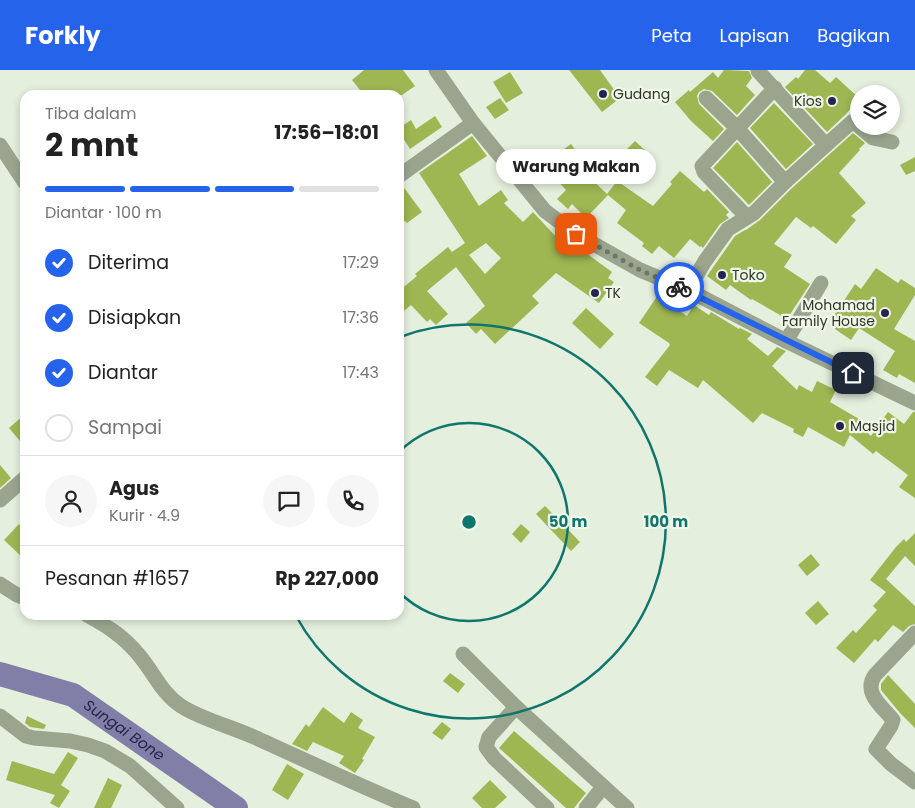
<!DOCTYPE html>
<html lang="id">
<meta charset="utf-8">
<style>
body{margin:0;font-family:Poppins,sans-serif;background:#f6f6f6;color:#222;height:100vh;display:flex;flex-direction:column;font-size:19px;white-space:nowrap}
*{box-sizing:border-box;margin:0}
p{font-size:16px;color:#767676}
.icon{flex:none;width:28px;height:28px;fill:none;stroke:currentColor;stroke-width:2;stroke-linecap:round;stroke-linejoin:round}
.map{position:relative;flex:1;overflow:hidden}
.sheet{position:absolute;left:20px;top:20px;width:384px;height:530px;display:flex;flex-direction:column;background:#fff;border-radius:15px;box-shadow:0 2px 8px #0003}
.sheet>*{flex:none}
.controls{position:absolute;left:850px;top:15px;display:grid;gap:10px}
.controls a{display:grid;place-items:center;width:50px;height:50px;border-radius:50%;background:#fff;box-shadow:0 2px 8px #0003;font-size:25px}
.pin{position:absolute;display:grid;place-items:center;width:42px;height:42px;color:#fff;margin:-21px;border-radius:10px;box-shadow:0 2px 8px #0006}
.courier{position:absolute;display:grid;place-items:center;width:50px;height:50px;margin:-25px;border:4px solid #2563eb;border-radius:50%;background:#fff;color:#222;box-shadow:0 1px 6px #0007}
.bubble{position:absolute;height:35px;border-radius:18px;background:#fff;box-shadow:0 2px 8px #0003;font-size:16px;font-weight:700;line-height:35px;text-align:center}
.head em{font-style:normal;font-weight:700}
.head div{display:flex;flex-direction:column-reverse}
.head{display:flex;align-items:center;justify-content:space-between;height:85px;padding:0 25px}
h1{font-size:32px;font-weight:700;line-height:38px}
.bar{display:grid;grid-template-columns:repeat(4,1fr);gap:8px 5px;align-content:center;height:60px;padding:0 25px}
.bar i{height:6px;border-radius:4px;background:#e0e0e0}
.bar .current{background:#2563eb}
.bar p{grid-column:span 4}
.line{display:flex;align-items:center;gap:12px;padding:0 25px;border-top:1px solid #e0e0e0}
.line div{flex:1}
.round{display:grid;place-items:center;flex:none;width:52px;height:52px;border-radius:26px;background:#f6f6f6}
ol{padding:0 25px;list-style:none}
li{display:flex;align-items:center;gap:15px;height:55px}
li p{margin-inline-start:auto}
li .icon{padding:5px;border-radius:50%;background:#2563eb;color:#fff;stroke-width:4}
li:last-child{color:#767676}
li i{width:28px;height:28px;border:2px solid #e0e0e0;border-radius:50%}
header{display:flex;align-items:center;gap:30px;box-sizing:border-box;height:70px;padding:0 25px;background:#2563eb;color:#fff}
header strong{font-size:24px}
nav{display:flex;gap:28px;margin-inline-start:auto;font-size:18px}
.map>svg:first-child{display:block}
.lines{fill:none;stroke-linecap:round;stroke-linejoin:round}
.river{stroke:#817fa8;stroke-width:24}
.building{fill:#9fb753;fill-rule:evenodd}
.minor{stroke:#9ba58e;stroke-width:15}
.done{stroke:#6f7568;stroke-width:5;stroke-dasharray:0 9}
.route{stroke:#2563eb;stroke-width:6}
.ring{fill:none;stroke:#0f766e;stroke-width:2.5}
.poi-dot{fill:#262350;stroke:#eff7e8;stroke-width:2}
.labels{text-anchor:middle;stroke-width:4.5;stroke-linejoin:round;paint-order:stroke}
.poi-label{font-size:14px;fill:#303429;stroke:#eff7e8;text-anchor:start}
.water-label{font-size:15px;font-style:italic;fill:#262350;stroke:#eff7e8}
.centre{fill:#0f766e;stroke:#eff7e8;stroke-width:2.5}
.ring-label{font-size:15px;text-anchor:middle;font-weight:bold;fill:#0f766e;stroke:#eff7e8;stroke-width:4.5;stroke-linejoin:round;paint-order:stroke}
</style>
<header>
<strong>Forkly</strong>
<nav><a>Peta</a><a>Lapisan</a><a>Bagikan</a></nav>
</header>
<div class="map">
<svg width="915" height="738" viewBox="0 0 915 738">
<rect width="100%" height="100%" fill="#e5efdd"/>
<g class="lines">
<path class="river" id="s1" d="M0,604L73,625L236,738"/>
</g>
<g class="building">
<polygon points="364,0 403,0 415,16 402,25 364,25 352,10"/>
<polygon points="569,0 600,0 620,28 602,42"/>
<polygon points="724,0 749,1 752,8 746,16 755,25 737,45 712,21 704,19 699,22 697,26 699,34 724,59 713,71 691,51 675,32 689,20 690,22 713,2 718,8"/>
<polygon points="805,0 815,0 830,13 836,7 859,28 859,30 844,46 827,62 785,17 796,7 798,9"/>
<polygon points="510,2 523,23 506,33 493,12"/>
<polygon points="500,28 509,40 495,49 486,37"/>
<polygon points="774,33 813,74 786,99 750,58"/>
<polygon points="435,46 442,57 410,79 399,62 399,58 411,50 416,59"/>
<polygon points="853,63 865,73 859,79 860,80 839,103 866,133 851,146 856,150 836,174 813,156 811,158 796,147 774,174 792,185 784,197 810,214 787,249 752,229 751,230 730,215 726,220 707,206 735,166 745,160 746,160 760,150 791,119"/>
<path d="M472,66L487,86L459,104L479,136L501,120L508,130L504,133L523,152L533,142L560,171L564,167L588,181L586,183L612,202L608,208L614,212L599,233L556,203L532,226L539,233L495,274L481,259L476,264L466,253L485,236L456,197L427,221L448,244L436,255L430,249L427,252L411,235L399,245V221L417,206L415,204L448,177L452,182L465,173L419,103ZM486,173L501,188L485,204L469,185Z"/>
<polygon points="635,71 648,83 638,94 624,82"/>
<polygon points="737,72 772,112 749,135 713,98"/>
<polygon points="571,74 579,85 572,90 607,124 617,111 653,136 672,114 670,112 680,101 704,122 707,119 729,142 726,145 729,148 720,154 703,178 701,176 700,177 690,169 674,188 659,176 652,184 642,176 644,173 617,153 626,140 608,125 586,148 572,134 568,139 557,129 566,120 555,108 557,107 546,92"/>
<polygon points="915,87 915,101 906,105 900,95"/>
<polygon points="399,115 402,115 422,142 407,153 405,151 399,155"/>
<polygon points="876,198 898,213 901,209 915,218 915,225 894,259 915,271 915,313 899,304 897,308 883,300 895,281 859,258 851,270 835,259 840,252 833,247 855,214 861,219"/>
<polygon points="660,222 671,230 668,233 687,246 694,235 709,245 711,242 739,259 740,258 752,264 747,269 768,286 777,277 786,281 772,296 797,320 799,315 812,322 817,311 836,320 830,332 859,349 857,353 871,366 888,342 904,354 913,342 915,342 915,428 899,417 908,405 876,381 873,384 850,365 844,377 808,357 803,367 793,362 794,359 762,343 753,353 703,310 698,318 669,300 657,316 645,307 670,275 669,273 639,253"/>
<polygon points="586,238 614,264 600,279 572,253"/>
<polygon points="25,344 25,377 9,358"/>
<polygon points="0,395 11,408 0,418"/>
<polygon points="545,436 580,472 571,481 536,444"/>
<polygon points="19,454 25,460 25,490 4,470"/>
<polygon points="521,454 530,462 521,473 512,464"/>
<polygon points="915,463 915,496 905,486 886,509 915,536 915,554 909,556 903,562 893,555 878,572 875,569 854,593 836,578 853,560 856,563 877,540 873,536 886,522 870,510 896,477 904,469 906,472"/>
<polygon points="811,484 820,495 807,506 798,495"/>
<polygon points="818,531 829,544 816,555 805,543"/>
<polygon points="450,603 465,614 458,623 443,611"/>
<polygon points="888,605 915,634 915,658 900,643 881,620 881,614"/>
<polygon points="323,637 344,653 351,642 363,650 358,658 375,667 362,689 364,690 355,703 339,693 344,686 313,672 307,681 292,674 306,654 309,657"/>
<polygon points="27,646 46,655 44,659 30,657 25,653"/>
<polygon points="442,652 451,659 442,670 432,663"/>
<polygon points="514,661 586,723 574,738 566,738 499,678"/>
<polygon points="68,682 78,688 61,715 70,721 59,738 50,733 55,725 6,710 12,691 54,704"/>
<polygon points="287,694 304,704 288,730 272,720"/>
<polygon points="108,708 122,715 111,738 94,738"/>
<polygon points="490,710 507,727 495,738 482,738 472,728"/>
</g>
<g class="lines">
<g class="minor">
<polyline points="436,0 473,53 545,141 576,164 640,200 688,220 786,271 915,333"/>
<polyline points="706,28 737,58 785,112"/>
<polyline points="859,56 873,68 892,72"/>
<polyline points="0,75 25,113"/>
<polyline points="826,75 853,51 859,56"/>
<polyline points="399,106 473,53"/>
<polyline points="747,147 704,102 702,96 775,18"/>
<polyline points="688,220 705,191 728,159 754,143 785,112 826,75 758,1"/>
<polyline points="786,271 821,213"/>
<polyline points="0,430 25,408"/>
<polyline points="0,514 17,525 25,528"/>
<path d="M87,545C107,556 123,566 138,584C153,601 161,623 181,636C203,650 230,656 254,667C307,691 360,716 413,738"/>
<path d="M915,563L875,605C862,623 883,637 893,650L891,656L876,679L891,694L915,712"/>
<polyline points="463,584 516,637 627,738"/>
<polyline points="516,637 489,667 486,677 494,688 547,738"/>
<polyline points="0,646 26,666 34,668 70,671 88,675 105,681 130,696 177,738"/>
<polyline points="586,738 603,717"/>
</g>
</g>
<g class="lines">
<polyline class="done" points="576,164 640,200 679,217"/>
<polyline class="route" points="679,217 853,303"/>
</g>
<g class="ring">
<path d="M399 382A99 99 0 1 1 399 522"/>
<path d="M400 267A197 197 0 1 1 296 546"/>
</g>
<g class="poi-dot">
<circle cx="603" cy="24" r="5"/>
<circle cx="832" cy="31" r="5"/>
<circle cx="722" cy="205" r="5"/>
<circle cx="595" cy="223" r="5"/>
<circle cx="885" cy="243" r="5"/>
<circle cx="840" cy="356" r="5"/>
</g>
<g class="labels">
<g class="poi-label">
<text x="613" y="29">Gudang</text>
<text x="822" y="36" text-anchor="end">Kios</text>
<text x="732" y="210">Toko</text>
<text x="605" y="228">TK</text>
<text x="875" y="240" text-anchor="end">Mohamad<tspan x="875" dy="16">Family House</tspan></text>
<text x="850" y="361">Masjid</text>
</g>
<g class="water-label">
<text dy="5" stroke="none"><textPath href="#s1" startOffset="138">Sungai Bone</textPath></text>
</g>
</g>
<circle cx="469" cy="452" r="8" class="centre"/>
<g class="ring-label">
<text x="568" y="457">50 m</text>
<text x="666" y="457">100 m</text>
</g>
</svg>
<div class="controls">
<a><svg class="icon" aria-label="layers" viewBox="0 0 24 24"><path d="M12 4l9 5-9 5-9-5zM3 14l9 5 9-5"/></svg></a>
</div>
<div class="pin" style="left:576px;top:164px;background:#ea580c"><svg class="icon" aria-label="bag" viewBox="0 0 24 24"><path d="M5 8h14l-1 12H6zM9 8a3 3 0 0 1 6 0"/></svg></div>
<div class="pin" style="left:853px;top:303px;background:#1f2937"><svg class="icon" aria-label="home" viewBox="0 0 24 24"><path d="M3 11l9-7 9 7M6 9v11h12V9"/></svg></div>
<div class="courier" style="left:679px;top:217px"><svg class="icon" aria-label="bike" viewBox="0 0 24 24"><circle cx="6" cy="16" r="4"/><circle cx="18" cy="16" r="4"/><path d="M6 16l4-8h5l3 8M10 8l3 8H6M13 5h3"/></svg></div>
<div class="bubble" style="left:496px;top:79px;width:160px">Warung Makan</div>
<section class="sheet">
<div class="head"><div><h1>2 mnt</h1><p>Tiba dalam</p></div><em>17:56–18:01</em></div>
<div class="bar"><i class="current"></i><i class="current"></i><i class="current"></i><i></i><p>Diantar · 100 m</p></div>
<ol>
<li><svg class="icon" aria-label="check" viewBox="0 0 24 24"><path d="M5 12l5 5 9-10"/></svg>Diterima<p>17:29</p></li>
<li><svg class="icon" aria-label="check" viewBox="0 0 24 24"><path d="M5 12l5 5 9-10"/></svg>Disiapkan<p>17:36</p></li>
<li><svg class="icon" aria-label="check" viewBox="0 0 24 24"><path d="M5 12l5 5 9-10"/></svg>Diantar<p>17:43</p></li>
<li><i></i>Sampai</li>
</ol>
<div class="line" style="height:90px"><a class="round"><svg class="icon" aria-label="person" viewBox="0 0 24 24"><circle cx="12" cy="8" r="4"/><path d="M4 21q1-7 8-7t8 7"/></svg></a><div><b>Agus</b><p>Kurir · 4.9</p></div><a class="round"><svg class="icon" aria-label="chat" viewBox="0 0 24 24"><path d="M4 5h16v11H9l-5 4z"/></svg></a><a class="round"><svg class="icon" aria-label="phone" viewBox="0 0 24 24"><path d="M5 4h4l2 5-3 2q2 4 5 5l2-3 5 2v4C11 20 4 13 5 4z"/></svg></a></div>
<div class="line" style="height:65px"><div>Pesanan #1657</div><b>Rp 227,000</b></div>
</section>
</div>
